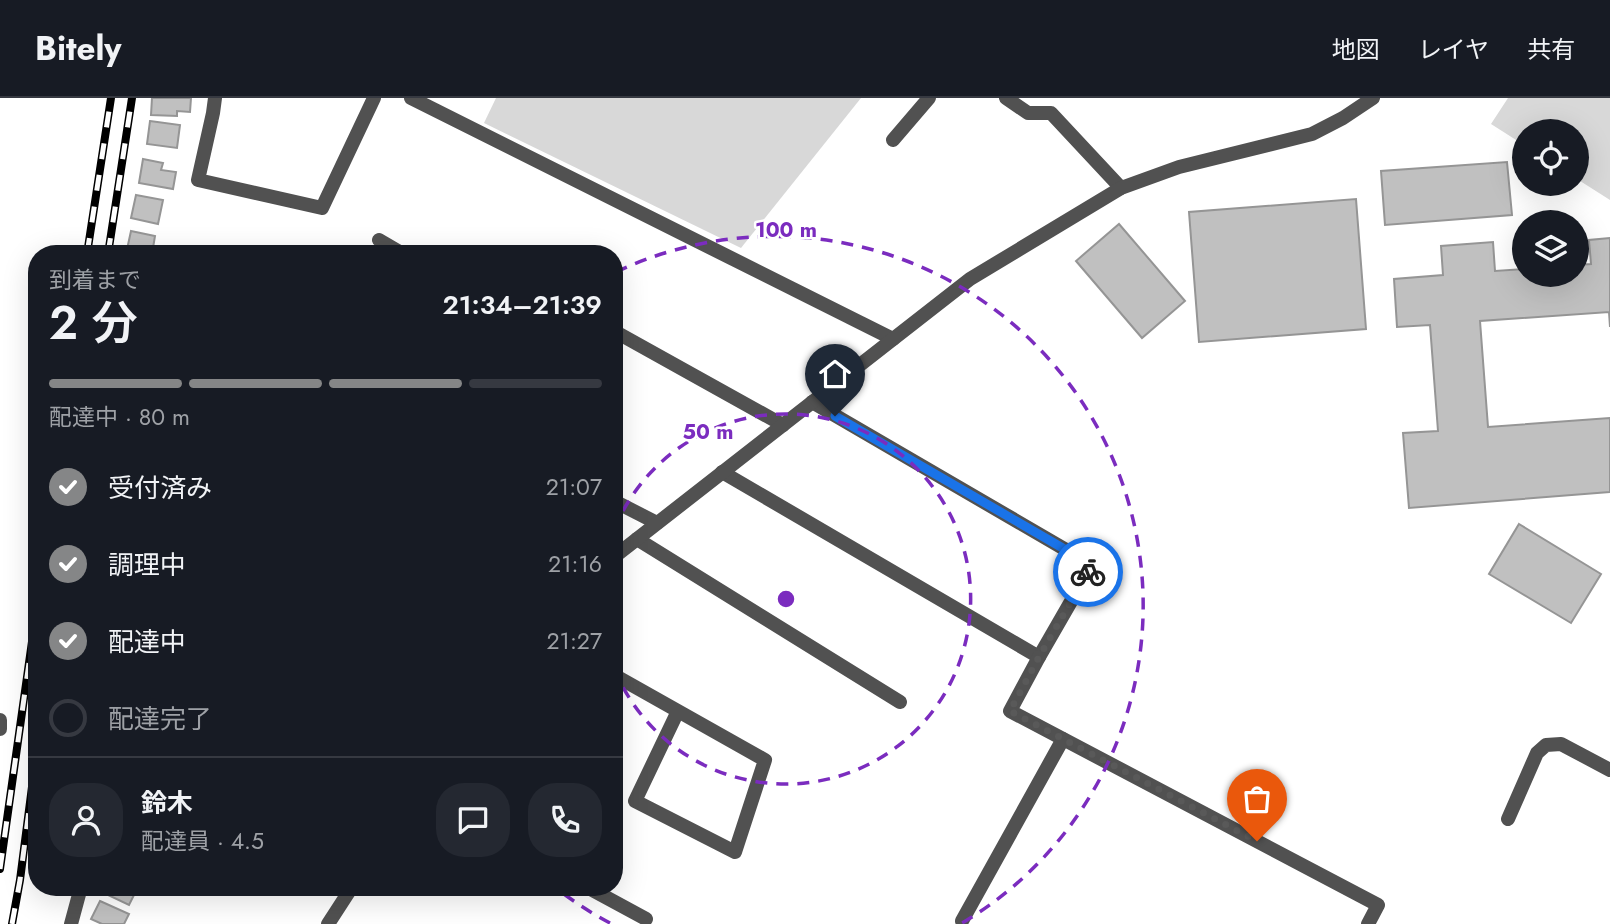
<!DOCTYPE html>
<html lang="ja">
<meta charset="utf-8">
<style>
body{margin:0;font-family:Jost,"Noto Sans JP",sans-serif;background:#242831;color:#f1f3f6;height:100vh;display:flex;flex-direction:column;font-size:26px;white-space:nowrap}
*{box-sizing:border-box;margin:0}
p{font-size:23px;color:#9ea1a6}
.icon{flex:none;width:38px;height:38px;fill:none;stroke:currentColor;stroke-width:2;stroke-linecap:round;stroke-linejoin:round}
.map{position:relative;flex:1;overflow:hidden}
.side{position:absolute;left:28px;top:147px;width:595px;height:651px;display:flex;flex-direction:column;background:#171b24;border-radius:28px;box-shadow:0 7px 28px #0002}
.side>*{flex:none}
.tools{position:absolute;left:1512px;top:21px;display:grid;gap:14px}
.tools a{display:grid;place-items:center;width:77px;height:77px;border-radius:50%;background:#171b24;box-shadow:0 7px 28px #0002;font-size:35px}
.pin{position:absolute;display:grid;place-items:center;width:60px;height:60px;color:#fff;margin:-72px -30px;border-radius:50% 50% 50% 0;rotate:-45deg;box-shadow:0 0 7px #0007}
.pin .icon{rotate:45deg}
.courier{position:absolute;display:grid;place-items:center;width:70px;height:70px;margin:-35px;border:5px solid #1a73e8;border-radius:50%;background:#fff;color:#222;box-shadow:0 2px 9px #0007}
.overview em{font-style:normal;font-weight:600}
.overview div{display:flex;flex-direction:column-reverse}
.overview{display:flex;align-items:center;justify-content:space-between;height:119px;padding:0 21px}
h1{font-size:46px;font-weight:600;line-height:52px}
.bar{display:grid;grid-template-columns:repeat(4,1fr);gap:10px 7px;align-content:center;height:84px;padding:0 21px}
.bar i{height:9px;border-radius:5px;background:#363941}
.bar .selected{background:#858687}
.bar p{grid-column:span 4}
.line{display:flex;align-items:center;gap:18px;padding:0 21px;border-top:2px solid #363941}
.line div{flex:1}
.round{display:grid;place-items:center;flex:none;width:74px;height:74px;border-radius:28px;background:#242831}
ol{padding:0 21px;list-style:none}
li{display:flex;align-items:center;gap:21px;height:77px}
li p{margin-inline-start:auto}
li .icon{padding:7px;border-radius:50%;background:#858687;color:#fff;stroke-width:4}
li:last-child{color:#9ea1a6}
li i{width:38px;height:38px;border:4px solid #363941;border-radius:50%}
header{display:flex;align-items:center;gap:42px;box-sizing:border-box;height:98px;padding:0 35px;background:#171b24;border-bottom:2px solid #363941}
header strong{font-size:33px}
nav{display:flex;gap:38px;margin-inline-start:auto;font-size:24px}
.map>svg:first-child{display:block}
.green{fill:#d8d8d8}
.building{fill:#c0c0c0;stroke:#959595;stroke-width:2}
.lines{fill:none;stroke-linecap:round;stroke-linejoin:round}
.street{stroke:#515151;stroke-width:14}
.rail-casing{stroke:#000;stroke-width:8}
.rail{stroke:#fff;stroke-width:5;stroke-dasharray:16;stroke-linecap:butt}
.done{stroke:#595959;stroke-width:7;stroke-dasharray:0 12.6}
.route{stroke:#1a73e8;stroke-width:9}
.ring{fill:none;stroke:#7b2cbf;stroke-width:3.5;stroke-dasharray:12 9}
.centre{fill:#7b2cbf;stroke:#fff;stroke-width:3.5}
.ring-label{font-size:21px;text-anchor:middle;font-weight:bold;fill:#7b2cbf;stroke:#fff;stroke-width:5;stroke-linejoin:round;paint-order:stroke}
</style>
<header>
<strong>Bitely</strong>
<nav><a>地図</a><a>レイヤ</a><a>共有</a></nav>
</header>
<div class="map">
<svg width="1610" height="826" viewBox="0 0 1610 826">
<rect width="100%" height="100%" fill="#fff"/>
<g class="green">
<polygon points="496,0 861,0 741,150 484,25"/>
<polygon points="1508,0 1610,0 1610,102 1577,81 1577,33 1524,33 1524,47 1491,26"/>
</g>
<g class="building">
<polygon points="152,0 191,0 190,14 177,13 177,18 151,17"/>
<polygon points="150,23 180,27 177,50 147,46"/>
<polygon points="143,61 163,65 161,72 176,74 173,91 139,85"/>
<polygon points="1507,64 1512,117 1385,127 1381,73"/>
<polygon points="136,97 163,102 158,126 131,120"/>
<polygon points="1356,101 1366,231 1199,244 1189,114"/>
<polygon points="1119,126 1185,203 1142,240 1076,163"/>
<polygon points="131,133 155,138 152,156 126,156"/>
<polygon points="1610,140 1610,229 1609,214 1480,223 1488,329 1610,320 1610,394 1409,410 1403,335 1438,333 1430,227 1397,229 1394,181 1443,177 1441,148 1493,144 1495,173 1524,171 1524,177 1577,177 1577,167 1591,166 1589,142"/>
<polygon points="1519,426 1601,476 1571,525 1489,476"/>
<polygon points="108,789 138,789 129,807 106,796 109,790"/>
<polygon points="100,803 129,816 124,826 102,826 91,821"/>
</g>
<g class="lines">
<g class="street">
<polyline points="215,0 213,15 198,82 322,110 374,0"/>
<polyline points="411,0 893,241"/>
<polyline points="1006,0 1028,15 1051,15 1121,90"/>
<polyline points="893,42 929,0"/>
<polyline points="379,142 403,156"/>
<polyline points="614,233 783,327"/>
<polyline points="722,374 1039,559 1092,467 812,304"/>
<polyline points="614,403 657,425"/>
<polyline points="637,441 900,604"/>
<polyline points="614,459 970,181 1121,90 1179,69 1312,36 1343,20 1373,0"/>
<polyline points="1039,559 1010,613 1378,807 1368,826"/>
<polyline points="614,577 765,662 735,754 635,703 678,613"/>
<polyline points="0,622 0,631"/>
<polyline points="1508,721 1537,655 1546,647 1561,646 1610,672"/>
<polyline points="587,789 646,821"/>
<polyline points="962,823 1063,641"/>
<polyline points="71,826 81,789"/>
<polyline points="328,826 352,789"/>
</g>
<g class="rail-casing">
<g id="rail">
<polyline points="87,156 111,0"/>
<polyline points="108,156 132,0"/>
<polyline points="0,771 37,508"/>
<polyline points="12,826 20,782 37,650"/>
</g>
</g>
<use href="#rail" class="rail"/>
</g>
<g class="lines">
<polyline class="done" points="1088,474 1039,559 1010,613 1257,743"/>
<polyline class="route" points="835,318 1092,467 1088,474"/>
</g>
<g class="ring">
<path d="M614 432A185 185 0 1 1 614 570"/>
<path d="M610 825A369 369 0 0 1 556 790M616 174A369 369 0 0 1 962 825"/>
</g>
<circle cx="786" cy="501" r="10" class="centre"/>
<g class="ring-label">
<text x="786" y="139">100 m</text>
<text x="708" y="341">50 m</text>
</g>
</svg>
<div class="tools">
<a><svg class="icon" aria-label="locate" viewBox="0 0 24 24"><circle cx="12" cy="12" r="6"/><path d="M12 2v4M12 18v4M2 12h4M18 12h4"/></svg></a>
<a><svg class="icon" aria-label="layers" viewBox="0 0 24 24"><path d="M12 4l9 5-9 5-9-5zM3 14l9 5 9-5"/></svg></a>
</div>
<div class="pin" style="left:1257px;top:743px;background:#ea580c"><svg class="icon" aria-label="bag" viewBox="0 0 24 24"><path d="M5 8h14l-1 12H6zM9 8a3 3 0 0 1 6 0"/></svg></div>
<div class="pin" style="left:835px;top:318px;background:#1f2937"><svg class="icon" aria-label="home" viewBox="0 0 24 24"><path d="M3 11l9-7 9 7M6 9v11h12V9"/></svg></div>
<div class="courier" style="left:1088px;top:474px"><svg class="icon" aria-label="bike" viewBox="0 0 24 24"><circle cx="6" cy="16" r="4"/><circle cx="18" cy="16" r="4"/><path d="M6 16l4-8h5l3 8M10 8l3 8H6M13 5h3"/></svg></div>
<section class="side">
<div class="overview"><div><h1>2 分</h1><p>到着まで</p></div><em>21:34–21:39</em></div>
<div class="bar"><i class="selected"></i><i class="selected"></i><i class="selected"></i><i></i><p>配達中 · 80 m</p></div>
<ol>
<li><svg class="icon" aria-label="check" viewBox="0 0 24 24"><path d="M5 12l5 5 9-10"/></svg>受付済み<p>21:07</p></li>
<li><svg class="icon" aria-label="check" viewBox="0 0 24 24"><path d="M5 12l5 5 9-10"/></svg>調理中<p>21:16</p></li>
<li><svg class="icon" aria-label="check" viewBox="0 0 24 24"><path d="M5 12l5 5 9-10"/></svg>配達中<p>21:27</p></li>
<li><i></i>配達完了</li>
</ol>
<div class="line" style="height:126px"><a class="round"><svg class="icon" aria-label="person" viewBox="0 0 24 24"><circle cx="12" cy="8" r="4"/><path d="M4 21q1-7 8-7t8 7"/></svg></a><div><b>鈴木</b><p>配達員 · 4.5</p></div><a class="round"><svg class="icon" aria-label="chat" viewBox="0 0 24 24"><path d="M4 5h16v11H9l-5 4z"/></svg></a><a class="round"><svg class="icon" aria-label="phone" viewBox="0 0 24 24"><path d="M5 4h4l2 5-3 2q2 4 5 5l2-3 5 2v4C11 20 4 13 5 4z"/></svg></a></div>
</section>
</div>
